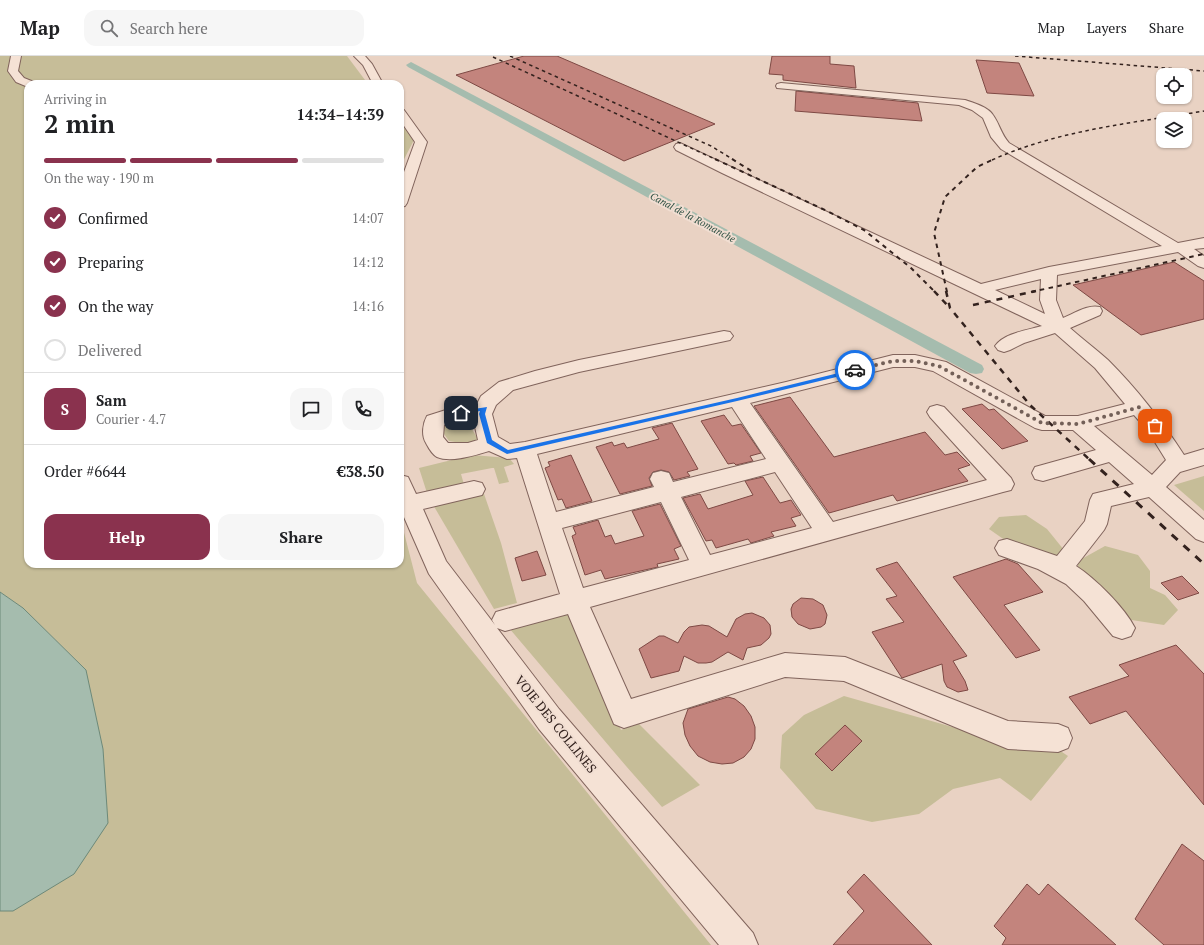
<!DOCTYPE html>
<meta charset="utf-8">
<style>
body{margin:0;font-family:"PT Serif",serif;background:#f6f6f6;color:#202124;height:100vh;display:flex;flex-direction:column;font-size:15px;white-space:nowrap}
*{box-sizing:border-box;margin:0}
p{font-size:13px;color:#757577}
.icon{flex:none;width:22px;height:22px;fill:none;stroke:currentColor;stroke-width:2;stroke-linecap:round;stroke-linejoin:round}
.map{position:relative;flex:1;overflow:hidden}
.side{position:absolute;left:24px;top:24px;width:380px;height:488px;display:flex;flex-direction:column;background:#fff;border-radius:12px;box-shadow:0 1px 3px #0004}
.side>*{flex:none}
.tools{position:absolute;left:1156px;top:12px;display:grid;gap:8px}
.tools a{display:grid;place-items:center;width:36px;height:36px;border-radius:8px;background:#fff;box-shadow:0 1px 3px #0004;font-size:20px}
.pin{position:absolute;display:grid;place-items:center;width:34px;height:34px;color:#fff;margin:-17px;border-radius:8px;box-shadow:0 2px 6px #0006}
.courier{position:absolute;display:grid;place-items:center;width:40px;height:40px;margin:-20px;border:3px solid #1a73e8;border-radius:50%;background:#fff;color:#222;box-shadow:0 1px 5px #0007}
.head em{font-style:normal;font-weight:700}
.head div{display:flex;flex-direction:column-reverse}
.head{display:flex;align-items:center;justify-content:space-between;height:68px;padding:0 20px}
h1{font-size:26px;font-weight:700;line-height:30px}
.bar{display:grid;grid-template-columns:repeat(4,1fr);gap:6px 4px;align-content:center;height:48px;padding:0 20px}
.bar i{height:5px;border-radius:3px;background:#e0e0e0}
.bar .active{background:#8a324e}
.bar p{grid-column:span 4}
.line{display:flex;align-items:center;gap:10px;padding:0 20px;border-top:1px solid #e0e0e0}
.line div{flex:1}
.round{display:grid;place-items:center;flex:none;width:42px;height:42px;border-radius:12px;background:#f6f6f6}
ol{padding:0 20px;list-style:none}
li{display:flex;align-items:center;gap:12px;height:44px}
li p{margin-inline-start:auto}
li .icon{padding:4px;border-radius:50%;background:#8a324e;color:#fff;stroke-width:4}
li:last-child{color:#757577}
li i{width:22px;height:22px;border:2px solid #e0e0e0;border-radius:50%}
.primary-button{display:flex;gap:8px;margin-top:auto;padding:8px 20px}
.primary-button a{flex:1;height:46px;border-radius:12px;background:#8a324e;color:#fff;font-size:16px;font-weight:700;line-height:46px;text-align:center}
.primary-button a+a{background:#f6f6f6;color:#202124}
header{display:flex;align-items:center;gap:24px;box-sizing:border-box;height:56px;padding:0 20px;background:#fff;border-bottom:1px solid #e0e0e0}
header strong{font-size:19px}
nav{display:flex;gap:22px;margin-inline-start:auto;font-size:14px}
.search{width:280px;height:36px;background:#f6f6f6;display:flex;align-items:center;gap:10px;box-sizing:border-box;padding:0 14px;border-radius:12px;color:#757577;font-size:15px}
.map>svg:first-child{display:block}
.green{fill:#c6bd98}
.water{fill:#a5bcae;stroke:#6d8979}
.lines{fill:none;stroke-linecap:round;stroke-linejoin:round}
.canal{fill:#a5bcae;fill-rule:evenodd}
.building{fill:#c3847d;stroke:#7e4944}
.minor-casing{stroke:#81645c;stroke-width:2}
.minor{fill:#f5e2d5;fill-rule:evenodd}
.rail-far3{stroke:#33221e;stroke-width:1.5;stroke-dasharray:3.5 3.5;stroke-linecap:butt}
.rail-far2{stroke:#33221e;stroke-width:2;stroke-dasharray:4.5 4.5;stroke-linecap:butt}
.rail-far1{stroke:#33221e;stroke-width:2.5;stroke-dasharray:6 6;stroke-linecap:butt}
.rail{stroke:#33221e;stroke-width:3;stroke-dasharray:8 8;stroke-linecap:butt}
.route{fill:#1a73e8}
.done{stroke:#736058;stroke-width:4;stroke-dasharray:0 7.2}
.labels{text-anchor:middle;stroke-width:4;stroke-linejoin:round;paint-order:stroke}
.far-water-label{font-size:10px;font-style:italic;fill:#2f5144;stroke:#f1ded2}
.near-street-label{font-size:13px;fill:#33221e;stroke:#f1ded2}
</style>
<header>
<strong>Map</strong>
<div class="search"><svg class="icon" aria-label="search" viewBox="0 0 24 24"><circle cx="10" cy="10" r="6"/><path d="M15 15l6 6"/></svg>Search here</div>
<nav><a>Map</a><a>Layers</a><a>Share</a></nav>
</header>
<div class="map">
<svg width="1204" height="889" viewBox="0 0 1204 889">
<rect width="100%" height="100%" fill="#e9d2c3"/>
<g class="green">
<polygon points="0,0 347,0 368,28 28,28 28,508 400,508 400,461 417,527 711,889 0,889 0,855 13,855 86,614 23,552 0,536"/>
<polygon points="400,67 414,84 400,111"/>
<polygon points="462,363 469,368 479,385 467,388 449,385 444,378 442,371 447,366"/>
<polygon points="472,399 509,402 514,408 504,411 509,426 499,428 494,412 492,412 461,418 465,432 427,437 419,412"/>
<polygon points="1204,420 1204,455 1174,429"/>
<polygon points="483,435 501,487 517,547 494,553 432,447"/>
<polygon points="1026,459 1047,473 1064,494 1054,504 1009,487 989,473 999,461"/>
<polygon points="1105,490 1138,499 1150,515 1150,532 1165,539 1178,554 1164,569 1125,563 1078,529 1078,505"/>
<polygon points="571,555 621,674 638,667 700,729 662,751 626,710 509,572"/>
<polygon points="844,640 1036,695 1056,692 1068,700 1031,745 1000,722 953,733 919,758 872,766 816,753 780,712 782,679 804,659"/>
</g>
<polygon class="water" points="0,536 23,552 86,614 103,693 108,767 74,818 13,855 0,855"/>
<g class="lines">
<polygon class="canal" points="411,6 982,309 984,313 982,317 976,318 970,317 408,11 406,9"/>
</g>
<g class="building">
<polygon points="524,0 557,0 715,68 624,105 456,19"/>
<polygon points="772,0 830,0 830,8 854,10 856,32 783,24 783,19 769,18"/>
<polygon points="976,4 1019,7 1034,40 987,37"/>
<polygon points="796,35 918,47 922,65 795,55"/>
<polygon points="1174,206 1204,225 1204,263 1141,279 1073,229"/>
<polygon points="790,341 834,401 925,376 945,399 957,396 970,409 958,413 968,425 897,445 893,439 829,457 754,350"/>
<polygon points="982,348 989,354 994,353 1028,385 1002,393 962,353"/>
<polygon points="724,359 732,370 741,368 761,397 750,400 753,405 736,409 734,407 728,408 701,365"/>
<polygon points="672,367 698,413 687,416 690,420 674,424 669,416 661,414 653,416 649,422 652,430 620,438 596,391 612,386 614,390 624,387 627,392 659,383 652,372"/>
<polygon points="571,399 592,445 566,452 562,443 558,444 545,412 550,410 548,406"/>
<polygon points="763,421 780,447 791,444 801,459 791,462 796,470 771,476 774,480 751,487 748,483 716,492 712,484 706,485 683,442 700,438 708,453 753,439 745,425"/>
<polygon points="660,448 681,490 674,493 679,503 657,508 658,511 605,523 601,514 585,519 572,480 576,478 573,471 598,464 605,481 611,479 615,488 644,480 632,455"/>
<polygon points="537,495 546,519 522,525 515,502"/>
<polygon points="1006,503 1018,508 1043,536 1004,549 1040,594 1016,602 953,521"/>
<polygon points="897,506 967,600 953,605 965,625 968,634 958,636 947,631 944,625 942,608 902,622 872,576 904,566 886,543 897,540 876,513"/>
<polygon points="1182,520 1199,537 1178,544 1161,527"/>
<polygon points="801,542 813,543 823,549 827,559 825,568 821,571 810,573 798,568 792,561 791,553 793,548"/>
<polygon points="752,557 764,562 770,569 771,578 769,582 761,589 747,592 743,604 728,596 712,606 706,607 698,607 684,600 679,615 651,622 639,593 659,580 664,580 678,587 684,576 689,571 702,569 709,570 727,581 736,563 745,558"/>
<polygon points="1176,589 1204,618 1204,749 1126,655 1090,668 1069,641 1129,620 1119,609"/>
<polygon points="728,641 735,643 744,650 751,660 755,671 755,683 751,693 744,701 733,707 722,708 710,706 698,700 690,690 685,679 683,667 688,653"/>
<polygon points="845,669 862,685 832,715 815,698"/>
<polygon points="1182,788 1204,805 1204,889 1164,889 1135,863"/>
<polygon points="864,818 932,889 833,889 864,855 847,836"/>
<polygon points="1027,828 1039,839 1048,828 1116,889 1002,889 1006,882 994,870"/>
</g>
<g class="lines">
<g class="minor-casing">
<g id="minor">
<polygon points="11,0 21,0 18,15 24,22 34,26 35,28 28,28 28,31 16,26 8,15"/>
<polygon points="354,0 365,0 372,8 383,28 373,28 363,9"/>
<path d="M781,27L965,44C974,47 988,51 993,59C1000,69 1001,78 1009,87L1178,187L1204,182V192L1194,193L1204,200V212L1198,210L1178,196L1057,219L1056,244L1063,262C1075,257 1088,248 1100,251L1102,255L1100,259L1070,272C1082,283 1096,293 1108,304C1137,333 1162,365 1184,399L1204,393V409L1180,416L1166,431L1204,464V486L1196,483L1149,441L1111,450L1107,468L1104,474L1076,510C1095,522 1125,552 1135,572L1131,580L1122,583L1113,580L1084,545L1066,528L1038,513L999,499L995,492L999,485L1007,483L1057,500L1085,465L1090,444L1093,438L1134,428L1109,406L1043,425L1035,423L1032,417L1035,411L1096,394L1073,374H1042L1035,372L933,315L915,311H893L750,347L833,466L987,424L930,361L927,356L930,351L937,349L944,351L1011,422L1014,428L1011,434L1003,436L590,551L631,643L785,597L845,601L1008,665L1058,668L1068,672L1072,682L1068,692L1058,696L1008,693L844,625L785,621L624,672L614,668L568,558L505,575L497,572L559,653L753,877L758,889H719L539,673L429,518L400,452V419L408,421L416,438L474,425L482,427L485,433L482,439L423,453L446,505L495,569L492,564L496,556L560,538L517,402L507,403L489,395C476,399 451,407 437,401C433,399 428,391 426,387C421,379 423,367 427,360L449,353L477,348L481,340L499,326L535,315L579,304L724,275L730,276L733,280L730,284L579,316L513,334L496,349L492,358L498,381L510,388L525,386L786,326L893,299H915L946,306L1045,360H1078L1125,348L1095,312L1055,277L1024,287L1010,294L1004,296L998,294L995,290C1004,277 1028,274 1042,270L722,117L676,94L674,91L676,88L680,87L981,228L1049,211L1162,190L1001,93L991,81L983,62L972,54L959,49L777,32L776,30L777,28ZM1041,223L1040,244L1045,258L995,234ZM732,351L766,403L673,426L669,417L661,415L653,417L650,423L654,431L556,456L537,398ZM1134,359L1148,375L1166,404L1152,419L1094,370ZM473,362L478,384L468,387H448L443,381L444,369ZM775,416L812,472L710,499L681,441ZM661,446L689,504L583,532L562,472Z"/>
<polygon points="400,53 404,54 427,86 407,147 405,150 400,151 400,127 415,86 400,64"/>
</g>
</g>
<use href="#minor" class="minor"/>
<g class="rail-far3">
<polyline points="510,0 711,90 734,104"/>
<polyline points="1015,0 1204,15"/>
<polyline points="493,1 717,104"/>
<path d="M992,104C1058,74 1133,67 1204,55"/>
</g>
<g class="rail-far2">
<polyline points="715,103 827,155 864,174 911,212 935,236"/>
<polyline points="732,103 753,116"/>
<polyline points="947,236 934,177 945,141 977,111 994,103"/>
<polyline points="1031,236 1204,198"/>
</g>
<g class="rail-far1">
<polyline points="934,235 950,252"/>
<polyline points="946,235 950,252 1030,349 1090,404"/>
<polyline points="973,249 1036,235"/>
</g>
<polyline class="rail" points="1089,403 1204,508"/>
</g>
<polygon class="route" points="855,313 858,314 857,316 737,345 507,398 487,387 479,358 480,355 461,359 458,357 461,355 487,351 485,358 492,384 508,394 737,342"/>
<g class="lines">
<polyline class="done" points="855,314 893,305 915,305 939,310 1042,367 1078,368 1140,351 1155,370"/>
</g>
<g class="labels">
<g class="far-water-label">
<text transform="translate(693 161) rotate(28)" y="4">Canal de la Romanche</text>
</g>
<g class="near-street-label">
<text transform="translate(556 668) rotate(51)" y="5">VOIE DES COLLINES</text>
</g>
</g>
</svg>
<div class="tools">
<a><svg class="icon" aria-label="locate" viewBox="0 0 24 24"><circle cx="12" cy="12" r="6"/><path d="M12 2v4M12 18v4M2 12h4M18 12h4"/></svg></a>
<a><svg class="icon" aria-label="layers" viewBox="0 0 24 24"><path d="M12 4l9 5-9 5-9-5zM3 14l9 5 9-5"/></svg></a>
</div>
<div class="pin" style="left:1155px;top:370px;background:#ea580c"><svg class="icon" aria-label="bag" viewBox="0 0 24 24"><path d="M5 8h14l-1 12H6zM9 8a3 3 0 0 1 6 0"/></svg></div>
<div class="pin" style="left:461px;top:357px;background:#1f2937"><svg class="icon" aria-label="home" viewBox="0 0 24 24"><path d="M3 11l9-7 9 7M6 9v11h12V9"/></svg></div>
<div class="courier" style="left:855px;top:314px"><svg class="icon" aria-label="car" viewBox="0 0 24 24"><path d="M5 17H2v-5l4-1 3-4h7l3 4 3 1v5h-3M9 17h6M6 11h13"/><circle cx="7" cy="17" r="2"/><circle cx="17" cy="17" r="2"/></svg></div>
<section class="side">
<div class="head"><div><h1>2 min</h1><p>Arriving in</p></div><em>14:34–14:39</em></div>
<div class="bar"><i class="active"></i><i class="active"></i><i class="active"></i><i></i><p>On the way · 190 m</p></div>
<ol>
<li><svg class="icon" aria-label="check" viewBox="0 0 24 24"><path d="M5 12l5 5 9-10"/></svg>Confirmed<p>14:07</p></li>
<li><svg class="icon" aria-label="check" viewBox="0 0 24 24"><path d="M5 12l5 5 9-10"/></svg>Preparing<p>14:12</p></li>
<li><svg class="icon" aria-label="check" viewBox="0 0 24 24"><path d="M5 12l5 5 9-10"/></svg>On the way<p>14:16</p></li>
<li><i></i>Delivered</li>
</ol>
<div class="line" style="height:72px"><b class="round" style="background:#8a324e;color:#fff">S</b><div><b>Sam</b><p>Courier · 4.7</p></div><a class="round"><svg class="icon" aria-label="chat" viewBox="0 0 24 24"><path d="M4 5h16v11H9l-5 4z"/></svg></a><a class="round"><svg class="icon" aria-label="phone" viewBox="0 0 24 24"><path d="M5 4h4l2 5-3 2q2 4 5 5l2-3 5 2v4C11 20 4 13 5 4z"/></svg></a></div>
<div class="line" style="height:52px"><div>Order #6644</div><b>€38.50</b></div>
<div class="primary-button"><a>Help</a><a>Share</a></div>
</section>
</div>
